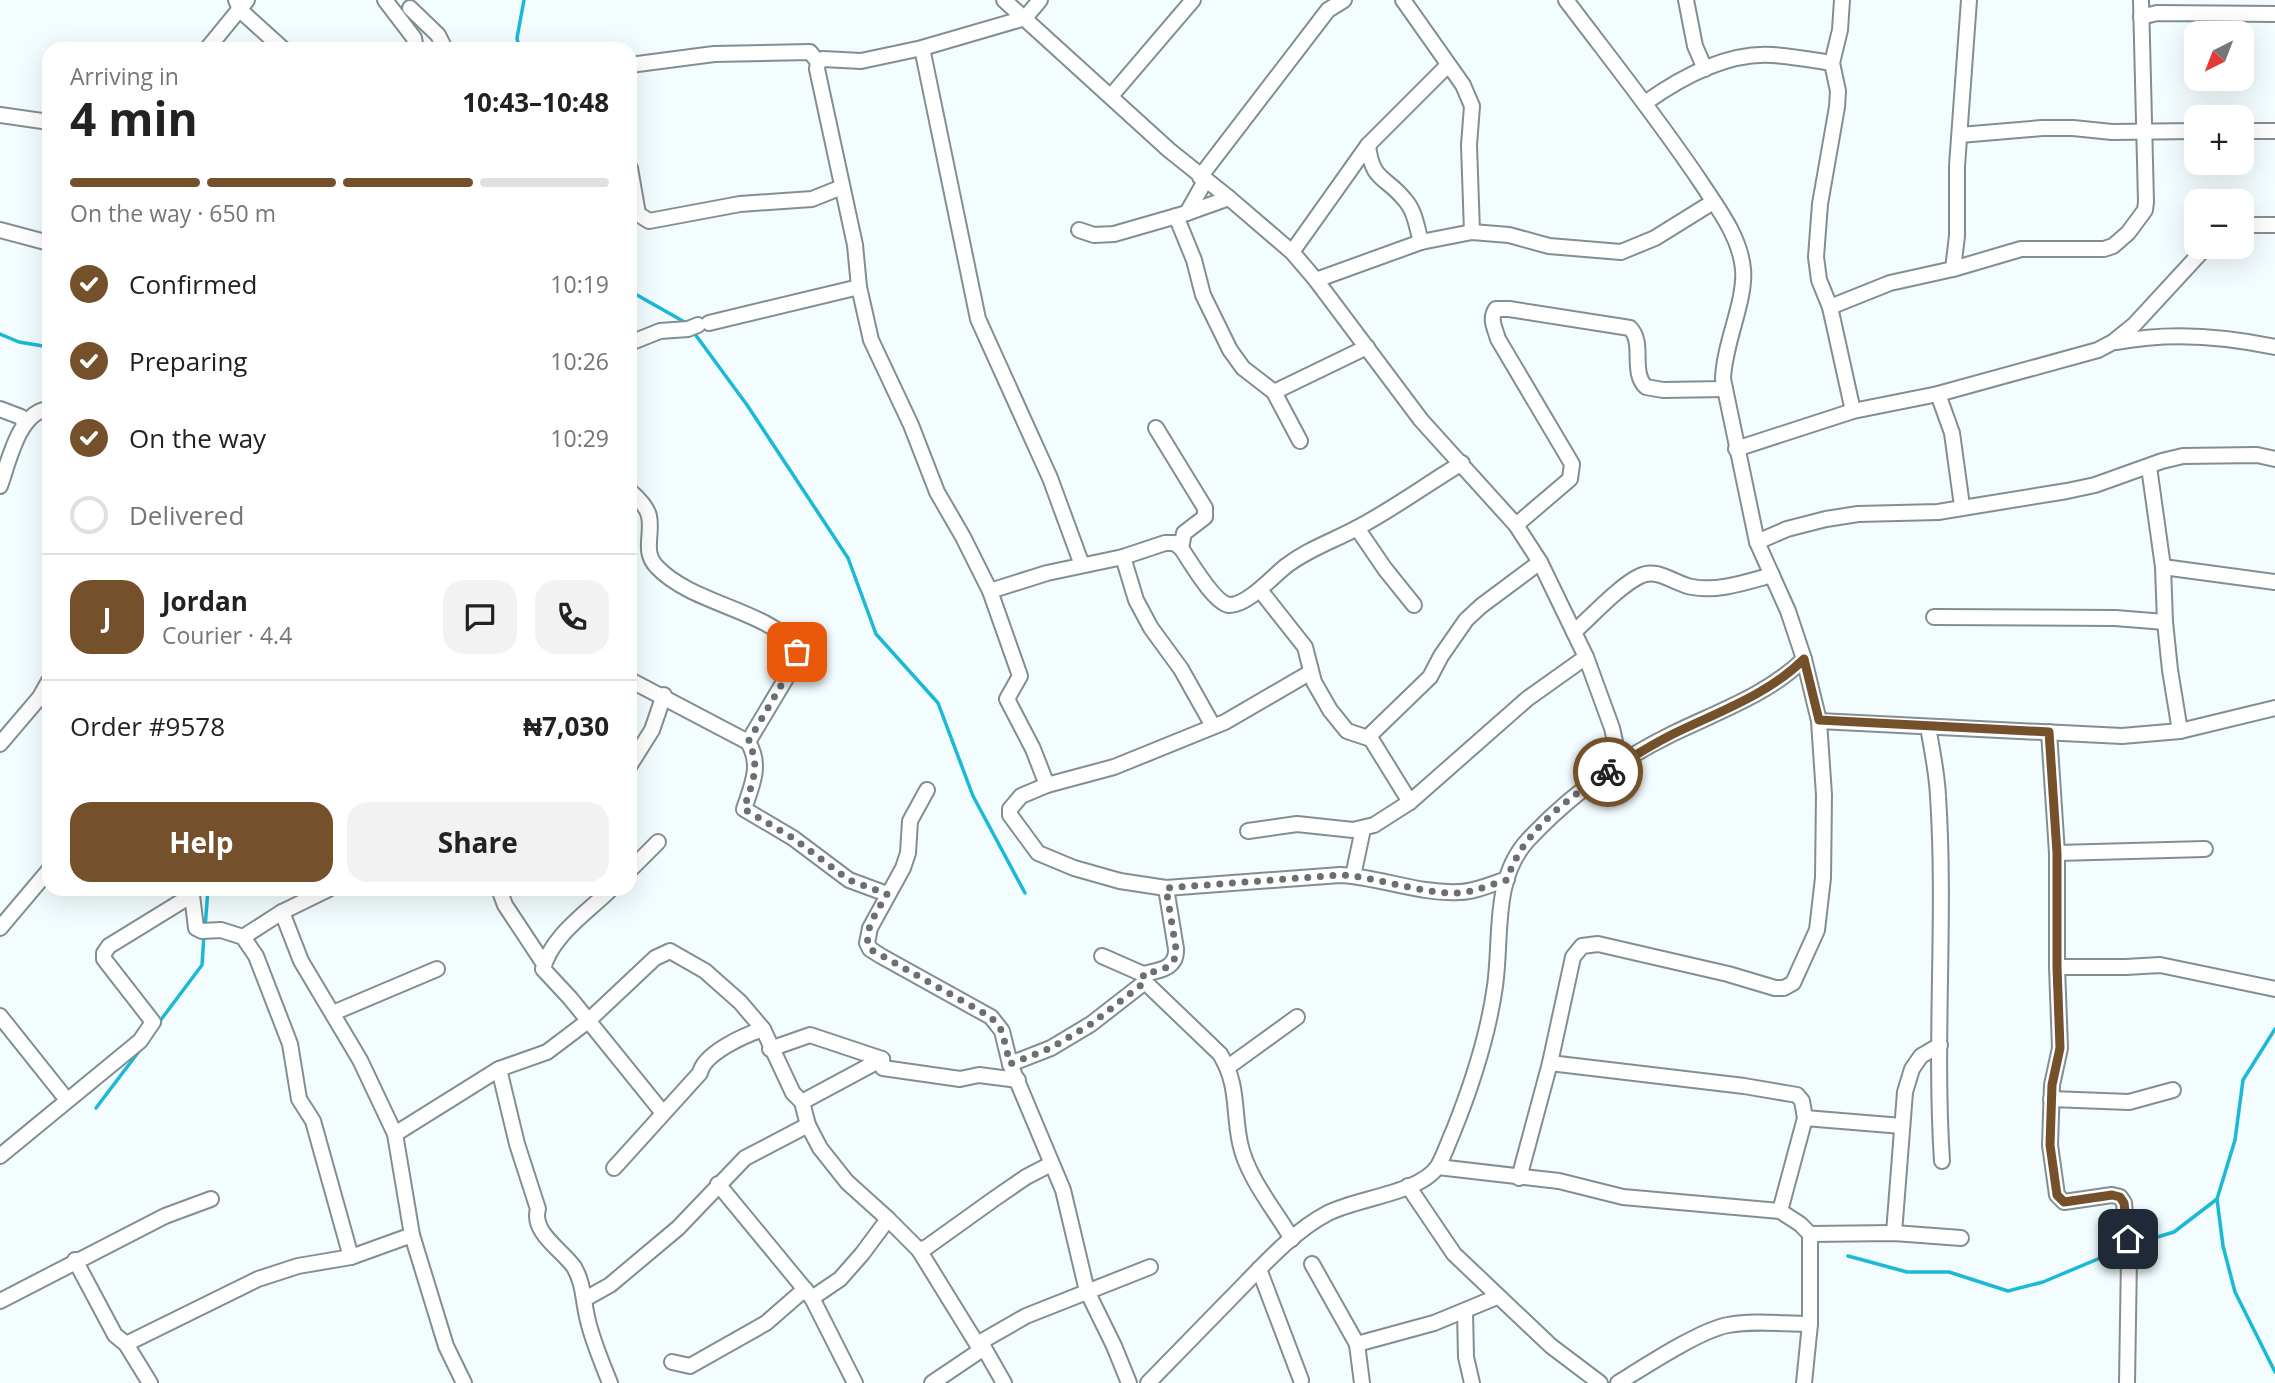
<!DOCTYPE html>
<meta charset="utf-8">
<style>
body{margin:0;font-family:"Open Sans",sans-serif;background:#f2f2f2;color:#222;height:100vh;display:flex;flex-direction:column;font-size:26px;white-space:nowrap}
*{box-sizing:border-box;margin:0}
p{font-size:23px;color:#767676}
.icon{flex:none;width:38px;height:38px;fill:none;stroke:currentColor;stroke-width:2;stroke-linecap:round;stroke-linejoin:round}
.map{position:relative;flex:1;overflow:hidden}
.drawer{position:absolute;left:42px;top:42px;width:595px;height:854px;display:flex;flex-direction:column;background:#fff;border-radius:21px;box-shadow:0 7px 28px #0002}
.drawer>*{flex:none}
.needle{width:46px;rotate:222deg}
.fabs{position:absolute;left:2184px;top:21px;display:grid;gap:14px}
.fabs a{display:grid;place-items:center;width:70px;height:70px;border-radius:14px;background:#fff;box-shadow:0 7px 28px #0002;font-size:35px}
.pin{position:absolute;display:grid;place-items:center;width:60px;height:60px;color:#fff;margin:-30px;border-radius:14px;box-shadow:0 4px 10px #0006}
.courier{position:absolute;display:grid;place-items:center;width:70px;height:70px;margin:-35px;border:5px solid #74502b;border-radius:50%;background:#fff;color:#222;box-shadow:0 2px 9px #0007}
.summary em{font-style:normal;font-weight:700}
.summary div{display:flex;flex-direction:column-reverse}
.summary{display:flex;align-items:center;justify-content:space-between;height:119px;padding:0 28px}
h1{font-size:46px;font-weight:700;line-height:52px}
.bar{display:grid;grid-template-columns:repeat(4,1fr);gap:10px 7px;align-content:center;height:84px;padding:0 28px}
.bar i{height:9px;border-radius:5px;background:#e0e0e0}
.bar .current{background:#74502b}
.bar p{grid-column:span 4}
.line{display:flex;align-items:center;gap:18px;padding:0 28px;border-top:2px solid #e0e0e0}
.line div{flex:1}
.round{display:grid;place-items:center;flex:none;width:74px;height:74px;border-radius:21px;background:#f2f2f2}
ol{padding:0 28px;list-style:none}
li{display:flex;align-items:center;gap:21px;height:77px}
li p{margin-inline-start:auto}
li .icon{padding:7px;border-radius:50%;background:#74502b;color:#fff;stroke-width:4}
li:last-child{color:#767676}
li i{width:38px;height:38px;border:4px solid #e0e0e0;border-radius:50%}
.action{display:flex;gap:14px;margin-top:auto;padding:14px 28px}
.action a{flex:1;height:80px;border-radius:21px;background:#74502b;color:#fff;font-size:28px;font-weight:700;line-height:80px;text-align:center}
.action a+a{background:#f2f2f2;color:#222}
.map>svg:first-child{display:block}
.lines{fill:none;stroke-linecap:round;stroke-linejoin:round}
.stream{stroke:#1bb9d6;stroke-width:3.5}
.street-casing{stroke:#828f92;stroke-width:18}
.street{stroke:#fff;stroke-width:14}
.done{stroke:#697072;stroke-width:7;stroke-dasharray:0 12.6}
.route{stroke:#74502b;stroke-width:9}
</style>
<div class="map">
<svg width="2275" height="1383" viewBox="0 0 2275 1383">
<rect width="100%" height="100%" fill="#f3fcfe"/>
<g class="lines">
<g class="stream">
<polyline points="519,49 517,38 524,0"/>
<polyline points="630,291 688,324"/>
<polyline points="692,330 747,405 848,558 876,634 938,703 973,796 1025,893"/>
<polyline points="0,334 19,342 49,347"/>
<polyline points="205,928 208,889"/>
<polyline points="157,1025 202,965 204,935"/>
<polyline points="96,1108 143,1046"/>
<polyline points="2217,1199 2223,1246 2235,1292 2275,1372"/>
<polyline points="2131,1245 2174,1232 2217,1199 2235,1140 2243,1080 2275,1029"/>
<polyline points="1848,1256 1907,1272 1949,1272 2008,1291 2043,1282 2124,1248"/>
</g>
<g class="street-casing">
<g id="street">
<polyline points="236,0 240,10 283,49"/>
<polyline points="385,0 414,38 416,49"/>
<polyline points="1004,0 1169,150 1229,198 1292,252 1316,280 1421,420 1516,525 1540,562 1586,657 1612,728 1620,764"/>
<polyline points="1403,0 1463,85 1472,106 1469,145 1472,232"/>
<polyline points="1686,0 1695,46 1705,69"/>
<polyline points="1842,0 1840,30 1832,63 1838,91 1837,107 1820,204 1816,257 1819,280 1830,307 1853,411"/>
<polyline points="410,8 438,35 445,49"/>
<polyline points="2141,17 2157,13 2275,14"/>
<polyline points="922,48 978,319 1050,478 1082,565"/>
<polyline points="207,49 247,0"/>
<polyline points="818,62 823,59 861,61 922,48 1025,18 1040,0"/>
<polyline points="630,65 714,54 810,52 818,62 817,69 855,245 859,287 871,340 911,425 937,492 963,537 990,591 1020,676 1007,699 1033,749 1047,785"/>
<polyline points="1111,96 1193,0"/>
<path d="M1645,103C1680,78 1726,52 1772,55C1792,56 1812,60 1832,63"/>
<polyline points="0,115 49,122"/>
<polyline points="2242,131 2275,131"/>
<polyline points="1960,135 2042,128 2073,128 2112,132 2196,131"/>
<path d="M1368,145C1372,182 1386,176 1405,200C1415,211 1417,228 1421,242"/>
<polyline points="630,168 638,214 649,221 740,204 812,199 842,187"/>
<polyline points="1200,177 1328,10 1344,0"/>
<polyline points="1187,213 1205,181"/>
<polyline points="1176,216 1194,260 1203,295 1230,350 1243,368 1274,392 1300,441"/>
<polyline points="2242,225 2275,225"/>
<polyline points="0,230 49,243"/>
<polyline points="1079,230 1094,235 1114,234 1187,213 1229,198"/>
<polyline points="1292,252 1368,145 1448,65"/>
<polyline points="1953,269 1957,236 1957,166 1969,0"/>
<polyline points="1316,280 1421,242 1472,232 1509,235 1549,246 1621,252 1655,238 1713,202"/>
<polyline points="1830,307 1890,283 1953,269 2021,249 2104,249 2113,246 2128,233 2145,210 2146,202 2141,0"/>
<polyline points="709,323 859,287"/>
<path d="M2117,342C2168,332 2224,336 2275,347"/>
<polyline points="630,343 660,331 688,329 698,325"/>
<polyline points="1274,392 1367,347"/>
<polyline points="1938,394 1952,433 1962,506"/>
<polyline points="0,409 21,417 24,423"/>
<polyline points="1156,428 1205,508 1205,517 1184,533 1181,548"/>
<polyline points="1736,449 1853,411 1938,394 2098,350 2113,342 2134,325 2206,247"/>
<polyline points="2149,467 2163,567 2165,622 2170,670 2180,731"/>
<path d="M0,486C9,461 19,411 49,409"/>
<path d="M630,491C637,497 647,507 649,516C653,535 642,552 657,567C692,604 764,609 797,647L794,665L748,742"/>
<path d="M1516,525L1570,479L1572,464L1498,339C1495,328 1489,319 1496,309H1509L1630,328C1645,343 1630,372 1646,387L1663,390L1725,389"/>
<polyline points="1357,528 1385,569 1414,605"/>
<polyline points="1757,542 1787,529 1826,519 1858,514 1938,512 2067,491 2095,485 2162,461 2183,456 2257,455 2275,459"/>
<polyline points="1123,557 1136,600 1151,628 1181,669 1213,726"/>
<polyline points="2163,567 2275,582"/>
<polyline points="1260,590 1305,647 1314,682 1330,710 1347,731 1371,739 1410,802"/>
<path d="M990,591L1047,573L1123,557L1165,543H1174L1181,548C1190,561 1214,603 1229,605C1247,606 1273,576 1286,566C1308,549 1333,541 1357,528C1393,509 1427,484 1462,463"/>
<polyline points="1934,617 2115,618 2165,622"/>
<path d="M1574,632C1592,616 1619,586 1640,576C1657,567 1675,584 1692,587C1718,592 1746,582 1772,575"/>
<path d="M1311,672L1225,722L1114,767L1047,785L1021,796L1010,809V815L1038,853L1074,868L1120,881L1166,888L1340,875C1380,877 1418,894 1459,892C1474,892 1492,884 1507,879"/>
<path d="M630,680L748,742C762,765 752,785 744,809L793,838L849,880L887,894"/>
<polyline points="1819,721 2122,736 2180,731 2275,708"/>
<path d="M1928,727C1932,750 1937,773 1938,796C1946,917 1934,1039 1942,1161"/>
<polyline points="2049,732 2057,853 2057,967 2060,1048 2052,1085 2050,1145 2057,1195 2064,1202 2112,1195 2120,1197 2124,1203 2129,1257 2127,1383"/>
<polyline points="1368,737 1430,677 1441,656 1466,620 1481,606 1540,562"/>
<polyline points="0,744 40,697 49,681"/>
<polyline points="630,765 652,730 664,695"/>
<polyline points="927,790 910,821 908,853 903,868 870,928 867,943 870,949 881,956 991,1017 1002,1031 1010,1064 1063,1190 1087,1291 1114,1346 1129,1383"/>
<polyline points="1248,831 1297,824 1353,830 1374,825 1410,802 1527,699 1586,657"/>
<polyline points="2057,853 2205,849"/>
<polyline points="630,870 658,842"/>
<polyline points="1353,876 1363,829"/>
<polyline points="188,889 192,895 196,928 202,931 221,930 243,937 256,956 290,1044 299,1099 313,1121 351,1257"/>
<polyline points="499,889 505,905 544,964"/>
<path d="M611,889C588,912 551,936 543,969L570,998L663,1113"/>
<polyline points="282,912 301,961 360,1060 395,1134 412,1235 446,1346 464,1383"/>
<polyline points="0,928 49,870"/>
<polyline points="243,937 282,912 329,889"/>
<polyline points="1102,956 1143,974"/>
<polyline points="2057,967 2126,967 2160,965 2275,989"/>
<path d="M1145,982L1220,1054C1239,1085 1233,1110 1240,1143C1247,1177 1275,1210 1292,1239"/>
<polyline points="333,1013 437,969"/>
<polyline points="0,1016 67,1100"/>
<polyline points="770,1049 810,1035 882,1059"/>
<polyline points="1550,1063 1744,1086 1797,1095 1802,1101 1805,1118 1780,1211"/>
<path d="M1010,1064L1051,1048L1091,1024L1145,982L1143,974C1158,971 1177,969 1176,949L1166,888"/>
<polyline points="1228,1067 1297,1017"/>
<path d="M499,1069L517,1144L538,1209C531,1232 562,1250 574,1267C584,1284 583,1302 588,1321C593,1342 602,1363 610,1383"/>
<polyline points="2051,1099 2129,1102 2173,1090"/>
<polyline points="802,1102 882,1059 883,1068 960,1079 979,1075 1018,1080"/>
<polyline points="1805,1118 1902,1126"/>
<polyline points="395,1134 499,1069 547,1052 588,1021 655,958 670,951 705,971 740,1002 763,1029 793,1093 802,1102 808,1125 820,1148 847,1182 888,1219 919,1250 977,1344 984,1348 1004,1383"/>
<polyline points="0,1156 140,1041 153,1022 104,959 104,953 109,946 192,895"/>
<polyline points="1438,1167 1559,1181 1623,1197 1780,1211 1800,1224 1810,1234 1810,1324 1804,1383"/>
<path d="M614,1168L700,1073C704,1053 745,1035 763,1029"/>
<path d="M1519,1178L1550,1063L1573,957L1582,946L1598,944L1728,974L1775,988H1784L1793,983L1817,930L1823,878L1824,795L1819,721L1804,659L1788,611L1757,542L1723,379C1724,343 1746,301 1743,269C1740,237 1719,210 1702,184C1660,121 1612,61 1566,0"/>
<polyline points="718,1184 812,1298 855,1383"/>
<polyline points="1408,1186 1454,1254 1551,1346 1600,1383"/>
<polyline points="1894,1233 1905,1092 1912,1069 1921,1056 1940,1045"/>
<polyline points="1810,1234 1894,1233 1961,1238"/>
<polyline points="919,1250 927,1247 994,1199 1026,1177 1051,1164"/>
<polyline points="75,1260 115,1335 126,1344 150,1383"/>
<polyline points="1312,1264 1357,1344"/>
<polyline points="1259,1269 1301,1380"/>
<polyline points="812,1298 840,1279 862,1254 888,1219"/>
<polyline points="585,1299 610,1285 678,1228 745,1158 808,1125"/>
<polyline points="0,1301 165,1216 211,1199"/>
<polyline points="1465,1311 1466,1357 1472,1383"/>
<polyline points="126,1344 258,1279 298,1266 351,1257 412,1235"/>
<polyline points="977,1344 1026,1316 1150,1267"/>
<polyline points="672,1362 690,1366 766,1323 805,1289"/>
<polyline points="932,1383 984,1348"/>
<path d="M1148,1383C1175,1355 1202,1328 1229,1300C1259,1270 1290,1233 1328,1213C1357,1198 1421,1193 1438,1166C1444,1156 1448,1143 1453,1132C1472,1085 1488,1036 1495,986C1502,937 1492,879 1528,840C1569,796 1619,760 1672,734C1717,712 1769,694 1804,659"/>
<polyline points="1362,1383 1357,1344 1434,1323 1497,1297"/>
<path d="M1618,1383C1644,1367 1700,1330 1728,1325C1755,1320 1783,1324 1810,1324"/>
</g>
</g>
<use href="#street" class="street"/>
</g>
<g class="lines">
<path class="done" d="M797,652L793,665L748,742C762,765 751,785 744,809L793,838L849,880L887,894C879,909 861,932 870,949L991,1017L1002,1031L1010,1064L1051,1048L1091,1024L1145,982L1143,974C1158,971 1177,969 1176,949L1166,888L1340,875C1380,877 1419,894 1459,893C1474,892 1492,884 1507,880C1521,833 1568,798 1608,772"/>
<path class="route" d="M1608,772C1629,759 1651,745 1673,734C1718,712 1769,694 1804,659L1819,720L2049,732L2057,853V967L2060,1048L2052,1085L2050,1145L2057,1195L2064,1202L2112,1195L2120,1197L2124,1203L2128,1239"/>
</g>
</svg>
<div class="fabs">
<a><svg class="needle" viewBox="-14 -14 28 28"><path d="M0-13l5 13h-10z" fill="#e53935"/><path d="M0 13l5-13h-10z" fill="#767676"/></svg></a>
<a>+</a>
<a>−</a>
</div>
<div class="pin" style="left:797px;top:652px;background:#ea580c"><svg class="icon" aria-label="bag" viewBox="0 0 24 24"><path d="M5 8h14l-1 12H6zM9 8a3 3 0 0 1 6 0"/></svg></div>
<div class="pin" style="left:2128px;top:1239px;background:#1f2937"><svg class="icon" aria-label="home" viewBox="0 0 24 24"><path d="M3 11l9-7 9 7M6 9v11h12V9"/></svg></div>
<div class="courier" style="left:1608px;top:772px"><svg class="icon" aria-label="bike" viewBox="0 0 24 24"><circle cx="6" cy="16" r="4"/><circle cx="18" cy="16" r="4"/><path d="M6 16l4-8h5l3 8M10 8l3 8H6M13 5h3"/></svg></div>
<section class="drawer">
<div class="summary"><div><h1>4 min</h1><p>Arriving in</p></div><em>10:43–10:48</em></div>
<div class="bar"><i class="current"></i><i class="current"></i><i class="current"></i><i></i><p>On the way · 650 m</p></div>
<ol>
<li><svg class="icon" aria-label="check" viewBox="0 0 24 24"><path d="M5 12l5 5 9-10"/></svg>Confirmed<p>10:19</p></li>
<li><svg class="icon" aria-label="check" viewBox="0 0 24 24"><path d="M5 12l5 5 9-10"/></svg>Preparing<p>10:26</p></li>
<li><svg class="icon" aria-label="check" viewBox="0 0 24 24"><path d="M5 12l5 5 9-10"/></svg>On the way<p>10:29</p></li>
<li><i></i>Delivered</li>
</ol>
<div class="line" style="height:126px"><b class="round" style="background:#74502b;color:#fff">J</b><div><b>Jordan</b><p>Courier · 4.4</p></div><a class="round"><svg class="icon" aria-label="chat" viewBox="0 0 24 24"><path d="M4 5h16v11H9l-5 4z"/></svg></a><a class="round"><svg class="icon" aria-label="phone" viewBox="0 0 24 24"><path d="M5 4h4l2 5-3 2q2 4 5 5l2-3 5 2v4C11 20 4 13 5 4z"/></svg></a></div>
<div class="line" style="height:91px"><div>Order #9578</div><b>₦7,030</b></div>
<div class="action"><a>Help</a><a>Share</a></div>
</section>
</div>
